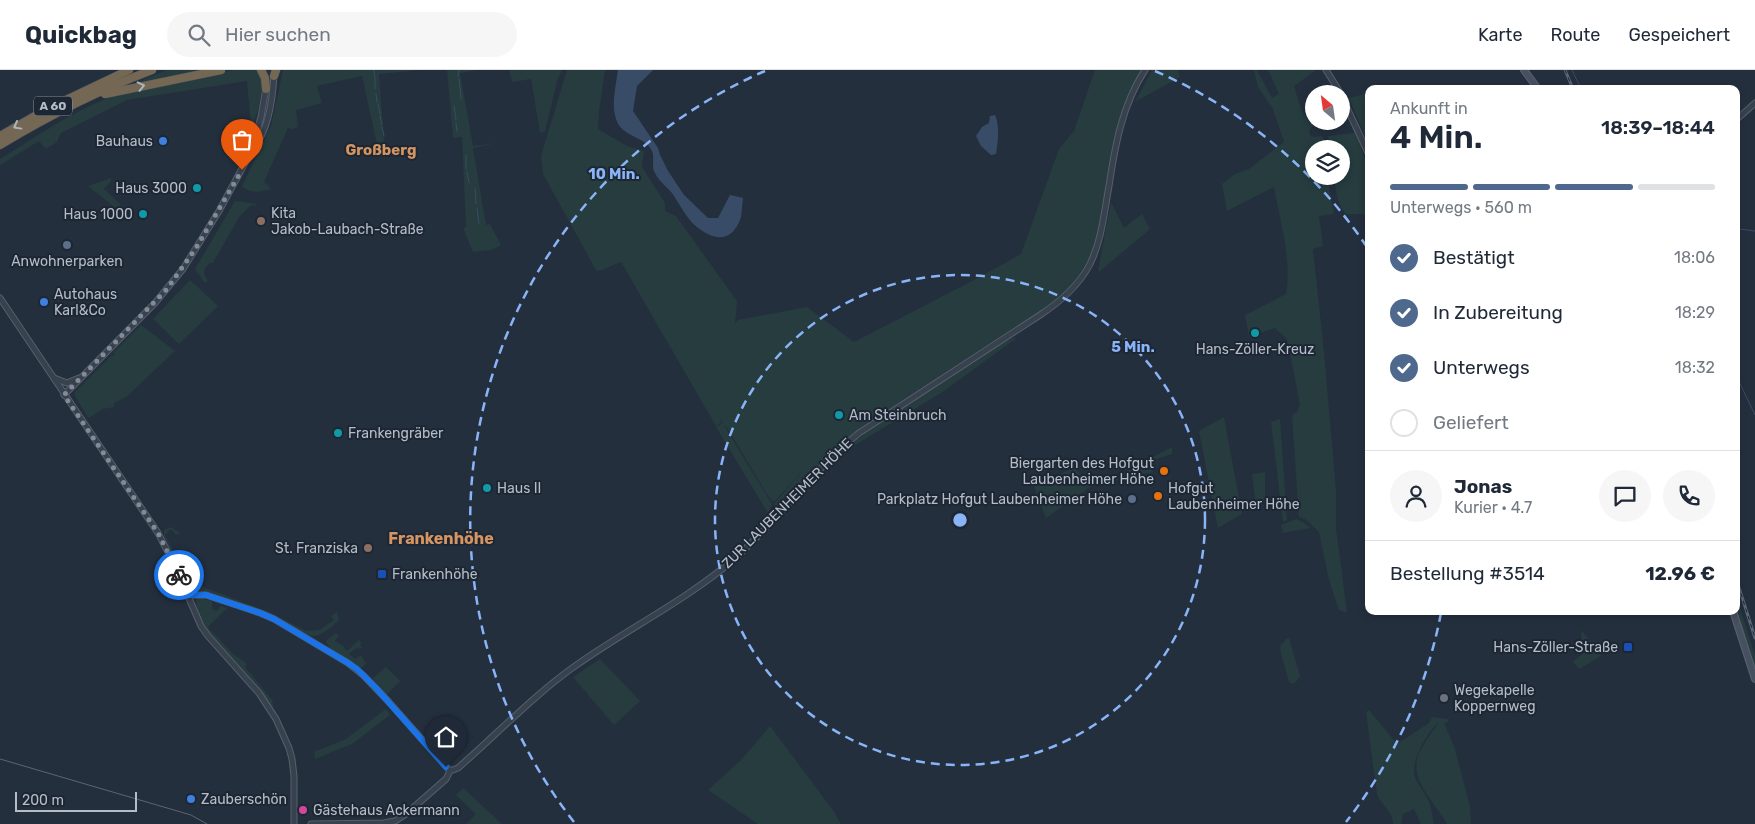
<!DOCTYPE html>
<html lang="de">
<meta charset="utf-8">
<style>
body{margin:0;font-family:Rubik,sans-serif;background:#f6f6f7;color:#1f2937;height:100vh;display:flex;flex-direction:column;font-size:19px;white-space:nowrap}
*{box-sizing:border-box;margin:0}
p{font-size:16px;color:#747a83}
.icon{flex:none;width:28px;height:28px;fill:none;stroke:currentColor;stroke-width:2;stroke-linecap:round;stroke-linejoin:round}
.map{position:relative;flex:1;overflow:hidden}
.drawer{position:absolute;left:1365px;top:15px;width:375px;height:530px;display:flex;flex-direction:column;background:#fff;border-radius:10px;box-shadow:0 2px 8px #0003}
.drawer>*{flex:none}
.needle{width:32px;rotate:331deg}
.tools{position:absolute;left:1305px;top:15px;display:grid;gap:10px}
.tools a{display:grid;place-items:center;width:45px;height:45px;border-radius:50%;background:#fff;box-shadow:0 2px 8px #0003;font-size:25px}
.scale{position:absolute;left:15px;bottom:12px;width:122px;box-sizing:border-box;padding-left:5px;border:2px solid #b4bcc9;border-top:0;font-size:14px;line-height:18px;white-space:nowrap;color:#b4bcc9;-webkit-text-stroke:4px #1d2633;paint-order:stroke}
.pin{position:absolute;display:grid;place-items:center;width:42px;height:42px;color:#fff;margin:-51px -21px;border-radius:50% 50% 50% 0;rotate:-45deg;box-shadow:0 0 5px #0007}
.pin .icon{rotate:45deg}
.courier{position:absolute;display:grid;place-items:center;width:50px;height:50px;margin:-25px;border:4px solid #1a73e8;border-radius:50%;background:#fff;color:#222;box-shadow:0 1px 6px #0007}
.headline em{font-style:normal;font-weight:600}
.headline div{display:flex;flex-direction:column-reverse}
.headline{display:flex;align-items:center;justify-content:space-between;height:85px;padding:0 25px}
h1{font-size:32px;font-weight:600;line-height:38px}
.bar{display:grid;grid-template-columns:repeat(4,1fr);gap:8px 5px;align-content:center;height:60px;padding:0 25px}
.bar i{height:6px;border-radius:4px;background:#e0e1e3}
.bar .current{background:#4f688e}
.bar p{grid-column:span 4}
.line{display:flex;align-items:center;gap:12px;padding:0 25px;border-top:1px solid #e0e1e3}
.line div{flex:1}
.round{display:grid;place-items:center;flex:none;width:52px;height:52px;border-radius:26px;background:#f6f6f7}
ol{padding:0 25px;list-style:none}
li{display:flex;align-items:center;gap:15px;height:55px}
li p{margin-inline-start:auto}
li .icon{padding:5px;border-radius:50%;background:#4f688e;color:#fff;stroke-width:4}
li:last-child{color:#747a83}
li i{width:28px;height:28px;border:2px solid #e0e1e3;border-radius:50%}
header{display:flex;align-items:center;gap:30px;box-sizing:border-box;height:70px;padding:0 25px;background:#fff;border-bottom:1px solid #e0e1e3}
header strong{font-size:24px}
nav{display:flex;gap:28px;margin-inline-start:auto;font-size:18px}
.search{width:350px;height:45px;background:#f6f6f7;display:flex;align-items:center;gap:12px;box-sizing:border-box;padding:0 18px;border-radius:28px;color:#747a83;font-size:19px}
.map>svg:first-child{display:block}
.green{fill:#263c3f}
.water{fill:#394c67}
.lines{fill:none;stroke-linecap:round;stroke-linejoin:round}
.stream{stroke:#394c67;stroke-width:1}
.tertiary-casing{stroke:#565f6c;stroke-width:7}
.secondary-casing{stroke:#565f6c;stroke-width:8}
.motorway-casing{stroke:#434c59;stroke-width:9}
.tertiary{stroke:#38414e;stroke-width:5}
.secondary{stroke:#465061;stroke-width:5.5}
.motorway{stroke:#746855;stroke-width:8}
.tram{stroke:#5a6575;stroke-width:1}
.rail-casing{stroke:#5a6575;stroke-width:3}
.rail{stroke:#1d2633;stroke-width:1;stroke-dasharray:4;stroke-linecap:butt}
.oneway{stroke:#aeb4bd}
.done{stroke:#828b98;stroke-width:5;stroke-dasharray:0 9}
.route{stroke:#1a73e8;stroke-width:6}
.ring{fill:none;stroke:#8ab4f8;stroke-width:2.5;stroke-dasharray:9 6}
.shop-dot{fill:#3f7fe0;stroke:#1d2633;stroke-width:2}
.culture-dot{fill:#0f9aa8;stroke:#1d2633;stroke-width:2}
.education-dot{fill:#8d6e63;stroke:#1d2633;stroke-width:2}
.service-dot{fill:#5c6f8a;stroke:#1d2633;stroke-width:2}
.food-dot{fill:#e8710a;stroke:#1d2633;stroke-width:2}
.transit-dot{fill:#1a4fb4;stroke:#1d2633;stroke-width:2}
.worship-dot{fill:#6b7280;stroke:#1d2633;stroke-width:2}
.hotel-dot{fill:#d1479c;stroke:#1d2633;stroke-width:2}
.labels{text-anchor:middle;stroke-width:4;stroke-linejoin:round;paint-order:stroke}
.shield{fill:#1d2633;stroke:#878f9c;stroke-width:1}
.shield-label{font-size:12px;font-weight:bold;fill:#b4bcc9}
.poi-label{font-size:14px;fill:#b4bcc9;stroke:#1d2633;text-anchor:start}
.street-label{font-size:14px;fill:#b4bcc9;stroke:#1d2633}
.neighbourhood-label{font-size:15px;font-weight:bold;fill:#d59563;stroke:#1d2633}
.quarter-label{font-size:16px;font-weight:bold;fill:#d59563;stroke:#1d2633}
.centre{fill:#8ab4f8;stroke:#1d2633;stroke-width:2.5}
.ring-label{font-size:15px;text-anchor:middle;font-weight:bold;fill:#8ab4f8;stroke:#1d2633;stroke-width:4;stroke-linejoin:round;paint-order:stroke}
</style>
<header>
<strong>Quickbag</strong>
<div class="search"><svg class="icon" aria-label="search" viewBox="0 0 24 24"><circle cx="10" cy="10" r="6"/><path d="M15 15l6 6"/></svg>Hier suchen</div>
<nav><a>Karte</a><a>Route</a><a>Gespeichert</a></nav>
</header>
<div class="map">
<svg width="1755" height="754" viewBox="0 0 1755 754">
<rect width="100%" height="100%" fill="#242f3e"/>
<g class="green">
<polygon points="167,0 208,0 125,17"/>
<path d="M234,0H256C269,11 257,42 253,56L251,55L247,11L127,30L61,63L57,72L46,79L39,71L0,95V89C31,70 64,47 96,33C139,14 188,8 234,0Z"/>
<path d="M283,0H420L379,4L384,72L377,74L362,6L317,16L322,33L296,40L298,57L292,59L288,58L264,112L268,115L271,119C261,122 249,124 242,116L271,56Z"/>
<polygon points="447,0 478,0 460,3 473,76 497,73 473,78 486,155 490,154 501,175 491,180 473,182 463,158 466,157 462,67 453,68"/>
<polygon points="509,0 562,0 558,8 545,61 540,63 531,9 512,12"/>
<path d="M567,0H605L599,42L598,59L629,77L644,81L642,97L665,133V141L676,146L737,231L735,254L738,250L807,237L854,272L974,210L1021,184L1059,79L1074,61L1095,0H1143C1109,53 1110,116 1096,176C1086,197 1072,216 1054,232L861,357C827,384 801,415 773,446H771L775,433L805,398L774,432L768,426L728,359L723,354L772,434L768,443L716,357L723,353L719,346L722,352L716,356L621,192L599,201L596,200L543,104L541,86Z"/>
<polygon points="1152,0 1178,0 1180,7 1135,32"/>
<path d="M1254,0H1257L1272,28L1279,24L1268,0H1316L1294,16L1302,41L1313,56L1309,60L1311,67L1322,66L1324,69V79H1314V106H1327L1334,144L1319,146L1323,176L1313,179L1324,282L1336,421V458L1347,543L1339,540L1329,510L1319,462L1305,449L1299,447L1292,345L1297,342L1300,334L1287,269L1275,258L1249,267L1245,245L1286,224C1292,188 1280,151 1274,117L1227,141L1222,114L1235,104L1249,99L1284,72L1273,39L1258,17Z"/>
<polygon points="1369,23 1369,76 1349,28"/>
<path d="M1355,63L1369,98V144H1346C1337,134 1336,120 1334,106H1341V79H1330L1328,66Z"/>
<polygon points="111,108 111,111 104,119 121,135 117,139 88,116"/>
<polygon points="235,131 257,134 257,135 250,136 239,147 213,193 210,193 205,198 204,204 208,211 206,212 204,212 195,199"/>
<polygon points="1111,132 1124,158 1142,144 1150,159 1099,202 1098,200"/>
<polygon points="190,210 218,236 179,274 153,249"/>
<polygon points="141,255 175,281 126,327 114,333 114,337 103,339 88,348 75,326 75,322 112,285 113,286 115,285 113,283"/>
<path d="M1018,267L941,323L855,375L843,380C880,352 919,327 957,302C975,290 998,272 1018,267Z"/>
<polygon points="1224,347 1242,444 1218,458 1199,361"/>
<polygon points="1280,349 1287,450 1283,452 1271,352"/>
<polygon points="1172,377 1172,384 1152,390 1153,402 1117,410 1113,408"/>
<polygon points="1075,397 1078,402 1093,415 1046,448 1034,416"/>
<polygon points="1265,402 1265,432 1259,437 1256,435 1252,404"/>
<polygon points="1296,449 1304,453 1311,458 1283,463 1281,455"/>
<path d="M171,457L180,463L176,465L171,459L165,465L182,498L195,514L269,542L306,561L319,560L334,550L331,546L337,542L339,550C332,556 323,566 313,566C302,566 283,551 272,546C251,536 217,524 194,522L190,518L164,466V460Z"/>
<polygon points="1736,526 1755,585 1755,601 1736,541"/>
<path d="M201,528L212,531V539L216,541L219,539L220,536L227,538L208,557L231,582L247,594L245,597L273,631L272,633L274,636L272,637C265,627 259,618 250,609C231,588 195,560 196,530Z"/>
<polygon points="1582,561 1601,586 1579,599 1573,592 1586,581 1581,566"/>
<path d="M336,563L339,566L335,571L342,575L347,581L359,570L362,573L360,574L362,577L359,579L358,577L349,584L355,589L361,585L366,594L360,599C350,590 329,583 326,571Z"/>
<polygon points="1289,568 1300,606 1296,612 1292,614 1289,612 1281,584 1280,576 1286,569"/>
<polygon points="600,589 640,631 614,655 573,607"/>
<polygon points="386,597 400,611 386,625 372,609"/>
<polygon points="386,639 390,645 352,674 315,689 314,682 346,669"/>
<path d="M1369,640L1397,674L1429,653L1432,647L1448,649V652L1444,653L1454,676L1470,736L1471,754H1447C1435,732 1406,708 1420,681C1425,671 1434,660 1439,652C1427,662 1410,692 1415,707C1419,717 1427,725 1430,735C1432,741 1432,748 1434,754H1421L1414,739L1403,744L1401,754H1393C1393,741 1381,735 1377,724L1366,642Z"/>
<polygon points="770,656 835,743 841,754 758,754 708,720 741,690"/>
<polygon points="463,718 502,754 466,754 476,744 456,725"/>
</g>
<g class="water">
<path d="M618,0H653L637,16L633,41L658,78L660,85L668,101L684,125L708,148H718L730,125L743,128C742,134 742,141 741,147C733,172 715,172 697,157C688,151 679,133 672,123C667,117 659,111 655,103C651,97 655,87 652,81C646,66 622,68 616,49C611,34 616,15 618,0Z"/>
<path d="M995,45C1000,56 998,72 996,84L991,85L981,76L976,66L982,57L989,53L990,46Z"/>
</g>
<g class="lines">
<g class="stream">
<polyline points="374,0 375,8"/>
<polyline points="1572,0 1581,19"/>
<polyline points="458,7 459,0"/>
<polyline points="375,9 375,19"/>
<polyline points="459,9 461,29"/>
<polyline points="376,24 377,32"/>
<polyline points="378,34 380,44"/>
<polyline points="454,36 456,50"/>
<polyline points="380,46 382,55"/>
<polyline points="456,53 457,61"/>
<polyline points="382,57 384,66"/>
<polyline points="466,85 466,99"/>
<polyline points="467,102 469,113"/>
<polyline points="475,119 476,134"/>
<polyline points="477,138 479,154"/>
<polyline points="1739,159 1755,161"/>
<polyline points="1736,202 1738,190"/>
<polyline points="1736,305 1755,345"/>
</g>
<g class="tertiary-casing">
<g id="tertiary">
<polyline points="1326,0 1341,24"/>
<polyline points="1341,25 1369,85"/>
<polyline points="1736,50 1755,33"/>
<path d="M254,78C269,58 273,28 274,3"/>
<polyline points="0,228 158,463 174,494 201,556 208,566 259,623 276,649 289,678 292,689 294,706 294,754"/>
<polyline points="54,308 67,313 79,308"/>
<polyline points="64,325 155,233 183,199 219,141 251,82 261,47 266,18"/>
<polyline points="188,525 206,525 260,543 274,549 348,593 363,605 388,631 450,701"/>
<path d="M311,754L384,753L395,751L406,744L446,709L450,701L458,698C497,664 534,625 575,596C627,559 685,531 733,490C778,451 812,401 859,363L1040,245C1060,232 1079,215 1090,194C1102,169 1104,143 1109,116C1115,76 1122,35 1145,0"/>
</g>
</g>
<g class="secondary-casing">
<g id="secondary">
<polyline points="1524,0 1538,19"/>
<polyline points="1733,541 1755,609"/>
</g>
</g>
<g class="motorway-casing">
<g id="motorway">
<polyline points="261,0 265,8 266,19"/>
<polyline points="274,6 276,0"/>
<polyline points="105,24 221,0"/>
<polyline points="0,66 49,38 129,0"/>
<path d="M0,75C48,46 99,20 152,0"/>
</g>
</g>
<use href="#tertiary" class="tertiary"/>
<use href="#secondary" class="secondary"/>
<use href="#motorway" class="motorway"/>
<polyline class="tram" points="0,689 191,745 207,754"/>
<g class="rail-casing">
<g id="rail">
<polyline points="1565,0 1573,19"/>
<polyline points="1736,508 1755,568"/>
</g>
</g>
<use href="#rail" class="rail"/>
</g>
<defs><path id="oneway-chevron" d="M-2-3.5L2.5 0L-2 3.5" fill="none" stroke-width="1.6" stroke-linecap="round" stroke-linejoin="round" transform="scale(1.25)"/></defs>
<g class="oneway">
<use href="#oneway-chevron" transform="translate(141 16) rotate(-13)"/>
<use href="#oneway-chevron" transform="translate(17 56) rotate(151)"/>
</g>
<g class="lines">
<polyline class="done" points="179,505 158,463 64,325 167,219 196,178 242,100"/>
<polyline class="route" points="179,505 188,525 206,525 260,543 274,549 348,593 357,599 376,618 446,697"/>
</g>
<g class="ring">
<circle cx="960" cy="450" r="245"/>
<path d="M1441 543A490 490 0 0 1 1346 752M574 752A490 490 0 0 1 765 1M1155 1A490 490 0 0 1 1369 180"/>
</g>
<g class="shop-dot">
<circle cx="163" cy="71" r="5"/>
<circle cx="44" cy="232" r="5"/>
<circle cx="191" cy="729" r="5"/>
</g>
<g class="culture-dot">
<circle cx="197" cy="118" r="5"/>
<circle cx="143" cy="144" r="5"/>
<circle cx="1255" cy="263" r="5"/>
<circle cx="839" cy="345" r="5"/>
<circle cx="338" cy="363" r="5"/>
<circle cx="487" cy="418" r="5"/>
</g>
<g class="education-dot">
<circle cx="261" cy="151" r="5"/>
<circle cx="368" cy="478" r="5"/>
</g>
<g class="service-dot">
<circle cx="67" cy="175" r="5"/>
<circle cx="1132" cy="429" r="5"/>
</g>
<g class="food-dot">
<circle cx="1164" cy="401" r="5"/>
<circle cx="1158" cy="426" r="5"/>
</g>
<g class="transit-dot">
<rect x="377" y="499" width="10" height="10" rx="2.5"/>
<rect x="1623" y="572" width="10" height="10" rx="2.5"/>
</g>
<circle class="worship-dot" cx="1444" cy="628" r="5"/>
<circle class="hotel-dot" cx="303" cy="740" r="5"/>
<g class="labels">
<rect class="shield" x="34" y="26.5" width="38" height="19" rx="4"/>
<g class="shield-label">
<text x="53" y="40">A 60</text>
</g>
<g class="poi-label">
<text x="153" y="76" text-anchor="end">Bauhaus</text>
<text x="187" y="123" text-anchor="end">Haus 3000</text>
<text x="271" y="148">Kita<tspan x="271" dy="16">Jakob-Laubach-Straße</tspan></text>
<text x="133" y="149" text-anchor="end">Haus 1000</text>
<text x="67" y="196" text-anchor="middle">Anwohnerparken</text>
<text x="54" y="229">Autohaus<tspan x="54" dy="16">Karl&amp;Co</tspan></text>
<text x="1255" y="284" text-anchor="middle">Hans-Zöller-Kreuz</text>
<text x="849" y="350">Am Steinbruch</text>
<text x="348" y="368">Frankengräber</text>
<text x="1154" y="398" text-anchor="end">Biergarten des Hofgut<tspan x="1154" dy="16">Laubenheimer Höhe</tspan></text>
<text x="497" y="423">Haus II</text>
<text x="1168" y="423">Hofgut<tspan x="1168" dy="16">Laubenheimer Höhe</tspan></text>
<text x="1122" y="434" text-anchor="end">Parkplatz Hofgut Laubenheimer Höhe</text>
<text x="358" y="483" text-anchor="end">St. Franziska</text>
<text x="392" y="509">Frankenhöhe</text>
<text x="1618" y="582" text-anchor="end">Hans-Zöller-Straße</text>
<text x="1454" y="625">Wegekapelle<tspan x="1454" dy="16">Koppernweg</tspan></text>
<text x="201" y="734">Zauberschön</text>
<text x="313" y="745">Gästehaus Ackermann</text>
</g>
<g class="street-label">
<text transform="translate(787 433) rotate(-45)" y="5">ZUR LAUBENHEIMER HÖHE</text>
</g>
<g class="neighbourhood-label">
<text x="381" y="85">Großberg</text>
</g>
<g class="quarter-label">
<text x="441" y="474">Frankenhöhe</text>
</g>
</g>
<circle cx="960" cy="450" r="8" class="centre"/>
<g class="ring-label">
<text x="614" y="109">10 Min.</text>
<text x="1133" y="282">5 Min.</text>
</g>
</svg>
<div class="tools">
<a><svg class="needle" viewBox="-14 -14 28 28"><path d="M0-13l5 13h-10z" fill="#e53935"/><path d="M0 13l5-13h-10z" fill="#747a83"/></svg></a>
<a><svg class="icon" aria-label="layers" viewBox="0 0 24 24"><path d="M12 4l9 5-9 5-9-5zM3 14l9 5 9-5"/></svg></a>
</div>
<div class="scale">200 m</div>
<div class="pin" style="left:242px;top:100px;background:#ea580c"><svg class="icon" aria-label="bag" viewBox="0 0 24 24"><path d="M5 8h14l-1 12H6zM9 8a3 3 0 0 1 6 0"/></svg></div>
<div class="pin" style="left:446px;top:697px;background:#1f2937"><svg class="icon" aria-label="home" viewBox="0 0 24 24"><path d="M3 11l9-7 9 7M6 9v11h12V9"/></svg></div>
<div class="courier" style="left:179px;top:505px"><svg class="icon" aria-label="bike" viewBox="0 0 24 24"><circle cx="6" cy="16" r="4"/><circle cx="18" cy="16" r="4"/><path d="M6 16l4-8h5l3 8M10 8l3 8H6M13 5h3"/></svg></div>
<section class="drawer">
<div class="headline"><div><h1>4 Min.</h1><p>Ankunft in</p></div><em>18:39–18:44</em></div>
<div class="bar"><i class="current"></i><i class="current"></i><i class="current"></i><i></i><p>Unterwegs · 560 m</p></div>
<ol>
<li><svg class="icon" aria-label="check" viewBox="0 0 24 24"><path d="M5 12l5 5 9-10"/></svg>Bestätigt<p>18:06</p></li>
<li><svg class="icon" aria-label="check" viewBox="0 0 24 24"><path d="M5 12l5 5 9-10"/></svg>In Zubereitung<p>18:29</p></li>
<li><svg class="icon" aria-label="check" viewBox="0 0 24 24"><path d="M5 12l5 5 9-10"/></svg>Unterwegs<p>18:32</p></li>
<li><i></i>Geliefert</li>
</ol>
<div class="line" style="height:90px"><a class="round"><svg class="icon" aria-label="person" viewBox="0 0 24 24"><circle cx="12" cy="8" r="4"/><path d="M4 21q1-7 8-7t8 7"/></svg></a><div><b>Jonas</b><p>Kurier · 4.7</p></div><a class="round"><svg class="icon" aria-label="chat" viewBox="0 0 24 24"><path d="M4 5h16v11H9l-5 4z"/></svg></a><a class="round"><svg class="icon" aria-label="phone" viewBox="0 0 24 24"><path d="M5 4h4l2 5-3 2q2 4 5 5l2-3 5 2v4C11 20 4 13 5 4z"/></svg></a></div>
<div class="line" style="height:65px"><div>Bestellung #3514</div><b>12.96 €</b></div>
</section>
</div>
